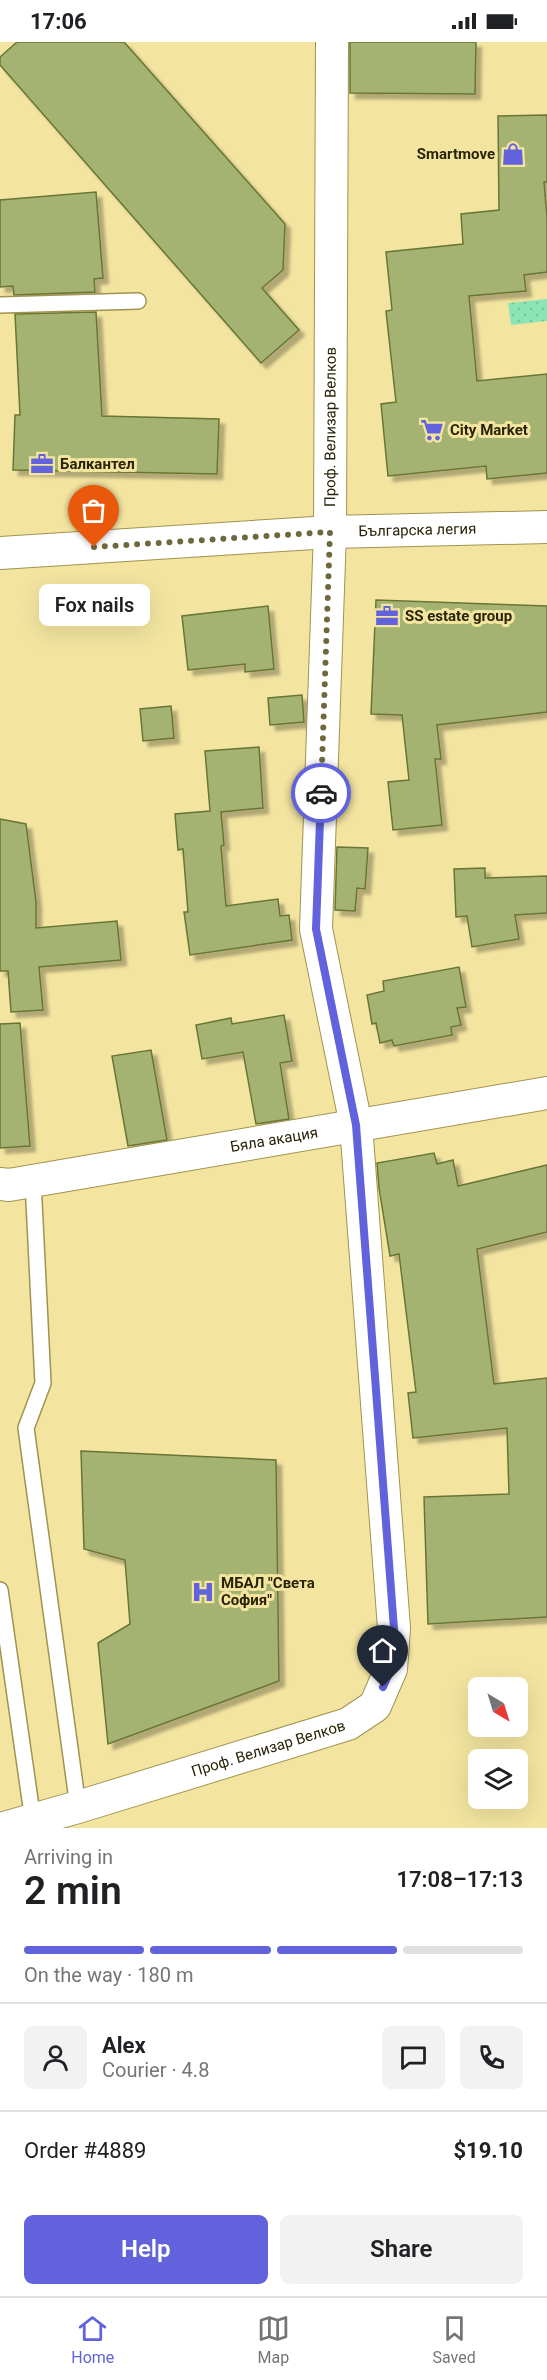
<!DOCTYPE html>
<meta charset="utf-8">
<style>
body{margin:0;font-family:Roboto,sans-serif;background:#f2f2f2;color:#202124;height:100vh;display:flex;flex-direction:column;font-size:22px;white-space:nowrap}
*{box-sizing:border-box;margin:0}
p{font-size:20px;color:#757577}
.icon{flex:none;width:33px;height:33px;fill:none;stroke:currentColor;stroke-width:2;stroke-linecap:round;stroke-linejoin:round}
.map{position:relative;height:1786px;overflow:hidden}
.panel{display:flex;flex-direction:column;background:#fff;flex:1}
.panel>*{flex:none}
.needle{width:39px;rotate:142deg}
.fabs{position:absolute;left:468px;top:1635px;display:grid;gap:12px}
.fabs a{display:grid;place-items:center;width:60px;height:60px;border-radius:9px;background:#fff;box-shadow:0 6px 24px #0002;font-size:30px}
.pin{position:absolute;display:grid;place-items:center;width:51px;height:51px;color:#fff;margin:-62px -26px;border-radius:50% 50% 50% 0;rotate:-45deg;box-shadow:0 0 6px #0007}
.pin .icon{rotate:45deg}
.courier{position:absolute;display:grid;place-items:center;width:60px;height:60px;margin:-30px;border:4px solid #6263dc;border-radius:50%;background:#fff;color:#222;box-shadow:0 2px 8px #0007}
.bubble{position:absolute;height:42px;border-radius:9px;background:#fff;box-shadow:0 6px 24px #0002;font-size:20px;font-weight:600;line-height:42px;text-align:center}
.overview em{font-style:normal;font-weight:600}
.overview div{display:flex;flex-direction:column-reverse}
.overview{display:flex;align-items:center;justify-content:space-between;height:102px;padding:0 24px}
h1{font-size:39px;font-weight:600;line-height:45px}
.bar{display:grid;grid-template-columns:repeat(4,1fr);gap:9px 6px;align-content:center;height:72px;padding:0 24px}
.bar i{height:8px;border-radius:4px;background:#e0e0e0}
.bar .active{background:#6263dc}
.bar p{grid-column:span 4}
.line{display:flex;align-items:center;gap:15px;padding:0 24px;border-top:2px solid #e0e0e0}
.line div{flex:1}
.round{display:grid;place-items:center;flex:none;width:63px;height:63px;border-radius:9px;background:#f2f2f2}
.action{display:flex;gap:12px;margin-top:auto;padding:12px 24px}
.action a{flex:1;height:69px;border-radius:9px;background:#6263dc;color:#fff;font-size:24px;font-weight:600;line-height:69px;text-align:center}
.action a+a{background:#f2f2f2;color:#202124}
.status{display:flex;justify-content:space-between;align-items:center;height:42px;padding:0 30px;background:#fff;direction:ltr}
.status svg{height:16px;fill:currentColor}
.tab-bar{display:flex;justify-content:space-around;align-items:center;height:84px;border-top:2px solid #e0e0e0;background:#fff;font-size:16px;color:#757577}
.tab-bar a{display:grid;justify-items:center;gap:3px}
.tab-bar .active{color:#6263dc}
.map>svg:first-child{display:block}
.grass{fill:url(#grass-dots)}
.building{fill:#a5b372;stroke:#697535;stroke-width:1.5;filter:url(#shadow)}
.lines{fill:none;stroke-linecap:round;stroke-linejoin:round}
.service-casing{stroke:#a09350;stroke-width:18}
.minor-casing{stroke:#a09350;stroke-width:34}
.service{stroke:#fff;stroke-width:15}
.minor{stroke:#fff;stroke-width:32}
.done{stroke:#70683d;stroke-width:6;stroke-dasharray:0 10.8}
.route{stroke:#6263dc;stroke-width:8}
.labels{text-anchor:middle;stroke-width:6;stroke-linejoin:round;paint-order:stroke}
.poi-label{font-size:15px;font-weight:bold;fill:#292407;stroke:#f3e5a0;text-anchor:start}
.street-label{font-size:15px;fill:#292407;stroke:#f3e5a0}
</style>
<div class="status"><b>17:06</b><svg viewBox="0 0 49 12"><path d="M0 12V9h3v3zM5 12V6h3v6zM10 12V3h3v9zM15 12V0h3v12zM26 1h20v11H26zM47 4h2v5h-2z"/></svg></div>
<div class="map">
<svg width="547" height="1786" viewBox="0 0 547 1786">
<defs>
<pattern id="grass-dots" width="8" height="8" patternUnits="userSpaceOnUse" patternTransform="scale(1.5)"><rect width="8" height="8" fill="#8ce5b4"/><path d="M2 2h.1M6 6h.1" fill="none" stroke="#79c499" stroke-width="1.8" stroke-linecap="round"/></pattern>
<filter id="shadow"><feDropShadow dx="5.5" dy="5.5" stdDeviation="1.5" flood-color="#0004"/></filter>
</defs>
<rect width="100%" height="100%" fill="#f3e5a0"/>
<polygon class="grass" points="547,257 547,279 511,283 508,261"/>
<g class="building">
<polygon points="17,0 124,0 285,182 283,228 262,246 299,288 261,321 0,23 0,15"/>
<polygon points="350,0 476,0 475,52 350,51"/>
<polygon points="547,73 547,140 544,140 547,175 547,230 524,233 526,249 469,254 477,339 547,332 547,431 487,437 486,424 388,434 381,362 396,360 386,269 392,268 386,210 463,202 461,172 499,168 498,74"/>
<polygon points="96,150 103,236 94,237 95,250 14,253 13,244 0,245 0,158"/>
<polygon points="96,270 102,374 219,377 217,432 13,428 15,373 20,373 15,272"/>
<polygon points="376,558 547,564 547,670 437,683 441,717 435,717 442,783 393,788 388,740 409,738 402,673 371,672"/>
<polygon points="268,564 274,627 245,630 245,622 188,628 182,574"/>
<polygon points="302,653 304,680 270,683 268,656"/>
<polygon points="171,664 174,696 143,699 140,667"/>
<polygon points="259,705 263,766 221,770 224,803 221,804 226,864 278,857 280,874 289,873 292,898 190,913 184,870 188,870 183,807 178,808 175,772 210,769 205,709"/>
<polygon points="0,777 26,782 36,860 36,886 117,879 121,918 39,925 43,968 11,970 8,929 0,929"/>
<polygon points="337,805 368,806 365,847 357,846 355,869 335,868"/>
<polygon points="485,826 485,836 547,834 547,871 515,873 519,897 472,905 467,874 456,875 454,827"/>
<polygon points="459,925 466,965 457,966 461,983 451,985 452,993 394,1004 392,998 380,1001 376,981 372,982 367,953 384,949 383,939"/>
<polygon points="284,973 292,1019 280,1021 289,1077 256,1082 243,1010 202,1017 196,983 231,976 232,982"/>
<polygon points="20,981 30,1104 0,1106 0,982"/>
<polygon points="151,1008 167,1098 128,1104 112,1014"/>
<polygon points="434,1111 437,1122 453,1118 458,1144 547,1123 547,1190 477,1207 494,1342 547,1336 547,1575 428,1582 424,1455 509,1452 507,1386 413,1396 408,1351 416,1350 399,1212 390,1214 379,1146 377,1121"/>
<polygon points="81,1409 276,1418 279,1639 108,1702 98,1601 130,1582 125,1518 84,1507"/>
</g>
<g class="lines">
<g class="service-casing">
<g id="service">
<polyline points="0,263 138,259"/>
<polyline points="33,1139 43,1341 26,1386 78,1765"/>
<polyline points="0,1548 33,1779"/>
</g>
</g>
<g class="minor-casing">
<g id="minor">
<path id="s1" d="M0,511L330,490L547,485"/>
<path id="s2" d="M0,1142L9,1143L547,1051"/>
<path id="s3" d="M4,1786L78,1765L348,1682L375,1664L391,1627L394,1586L356,1083L316,887L330,490L332,0"/>
</g>
</g>
<use href="#service" class="service"/>
<use href="#minor" class="minor"/>
</g>
<g class="lines">
<polyline class="done" points="94,505 330,490 321,751"/>
<polyline class="route" points="321,751 316,887 356,1083 394,1587 391,1627 383,1645"/>
</g>
<defs>
<g id="shop-bare" transform="scale(1.8)"><path d="M-5-2.5h2.3a2.7 3.5 0 0 1 5.4 0H5L5.5 6h-11ZM-1.5-2.5h3a1.5 2.3 0 0 0-3 0Z" fill="#6263dc" stroke="#f3e5a0" stroke-width="2.5" paint-order="stroke"/></g>
<g id="supermarket-bare" transform="scale(1.8)"><path d="M-6-5.5h2.5l.6 2H6L4.5 2H-2.5L-4.4-4H-6ZM-1.5 3.2a1.3 1.3 0 1 0 .1 0ZM3 3.2a1.3 1.3 0 1 0 .1 0Z" fill="#6263dc" stroke="#f3e5a0" stroke-width="2.5" paint-order="stroke"/></g>
<g id="office-bare" transform="scale(1.8)"><path d="M-6-3h4V-5.5h4V-3h4V5H-6ZM-1-4.5V-3h2v-1.5ZM-6 0V1H6V0Z" fill="#6263dc" stroke="#f3e5a0" stroke-width="2.5" paint-order="stroke"/></g>
<g id="hospital-bare" transform="scale(1.8)"><path d="M-5-5h3v3.5h4V-5h3V5h-3V1.5h-4V5h-3Z" fill="#6263dc" stroke="#f3e5a0" stroke-width="2.5" paint-order="stroke"/></g>
</defs>
<g fill-rule="evenodd">
<use href="#shop-bare" x="513" y="112"/>
<use href="#supermarket-bare" x="432" y="388"/>
<use href="#office-bare" x="42" y="422"/>
<use href="#office-bare" x="387" y="574"/>
<use href="#hospital-bare" x="203" y="1550"/>
</g>
<g class="labels">
<g class="poi-label">
<text x="495" y="117" text-anchor="end">Smartmove</text>
<text x="450" y="393">City Market</text>
<text x="60" y="427">Балкантел</text>
<text x="405" y="579">SS estate group</text>
<text x="221" y="1546">МБАЛ "Света<tspan x="221" dy="17">София"</tspan></text>
</g>
<g class="street-label">
<text dy="5" stroke="none"><textPath href="#s3" startOffset="1680">Проф. Велизар Велков</textPath></text>
<text dy="5" stroke="none"><textPath href="#s1" startOffset="418">Българска легия</textPath></text>
<text dy="5" stroke="none"><textPath href="#s2" startOffset="278">Бяла акация</textPath></text>
<text dy="5" stroke="none"><textPath href="#s3" startOffset="276">Проф. Велизар Велков</textPath></text>
</g>
</g>
</svg>
<div class="fabs">
<a><svg class="needle" viewBox="-14 -14 28 28"><path d="M0-13l5 13h-10z" fill="#e53935"/><path d="M0 13l5-13h-10z" fill="#757577"/></svg></a>
<a><svg class="icon" aria-label="layers" viewBox="0 0 24 24"><path d="M12 4l9 5-9 5-9-5zM3 14l9 5 9-5"/></svg></a>
</div>
<div class="pin" style="left:94px;top:505px;background:#ea580c"><svg class="icon" aria-label="bag" viewBox="0 0 24 24"><path d="M5 8h14l-1 12H6zM9 8a3 3 0 0 1 6 0"/></svg></div>
<div class="pin" style="left:383px;top:1645px;background:#1f2937"><svg class="icon" aria-label="home" viewBox="0 0 24 24"><path d="M3 11l9-7 9 7M6 9v11h12V9"/></svg></div>
<div class="courier" style="left:321px;top:751px"><svg class="icon" aria-label="car" viewBox="0 0 24 24"><path d="M5 17H2v-5l4-1 3-4h7l3 4 3 1v5h-3M9 17h6M6 11h13"/><circle cx="7" cy="17" r="2"/><circle cx="17" cy="17" r="2"/></svg></div>
<div class="bubble" style="left:39px;top:542px;width:111px">Fox nails</div>
</div>
<section class="panel">
<div class="overview"><div><h1>2 min</h1><p>Arriving in</p></div><em>17:08–17:13</em></div>
<div class="bar"><i class="active"></i><i class="active"></i><i class="active"></i><i></i><p>On the way · 180 m</p></div>
<div class="line" style="height:108px"><a class="round"><svg class="icon" aria-label="person" viewBox="0 0 24 24"><circle cx="12" cy="8" r="4"/><path d="M4 21q1-7 8-7t8 7"/></svg></a><div><b>Alex</b><p>Courier · 4.8</p></div><a class="round"><svg class="icon" aria-label="chat" viewBox="0 0 24 24"><path d="M4 5h16v11H9l-5 4z"/></svg></a><a class="round"><svg class="icon" aria-label="phone" viewBox="0 0 24 24"><path d="M5 4h4l2 5-3 2q2 4 5 5l2-3 5 2v4C11 20 4 13 5 4z"/></svg></a></div>
<div class="line" style="height:78px"><div>Order #4889</div><b>$19.10</b></div>
<div class="action"><a>Help</a><a>Share</a></div>
</section>
<nav class="tab-bar">
<a class="active"><svg class="icon" aria-label="home" viewBox="0 0 24 24"><path d="M3 11l9-7 9 7M6 9v11h12V9"/></svg>Home</a>
<a><svg class="icon" aria-label="map" viewBox="0 0 24 24"><path d="M3 6l6-2 6 2 6-2v14l-6 2-6-2-6 2zM9 4v14M15 6v14"/></svg>Map</a>
<a><svg class="icon" aria-label="saved" viewBox="0 0 24 24"><path d="M7 4h10v16l-5-4-5 4z"/></svg>Saved</a>
</nav>
